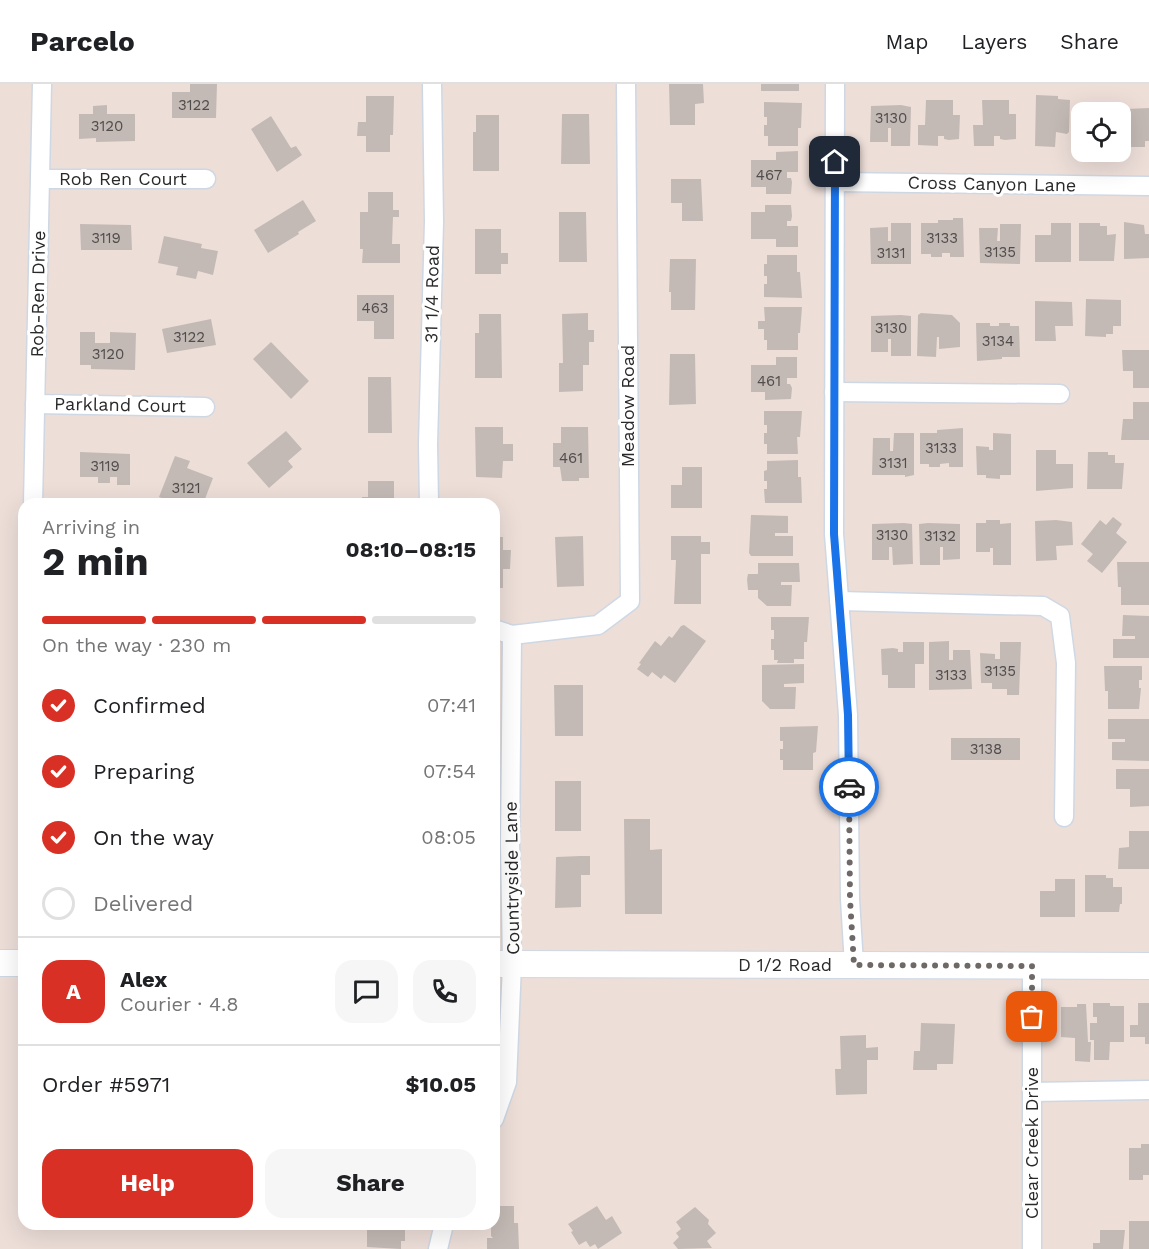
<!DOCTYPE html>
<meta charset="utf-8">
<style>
body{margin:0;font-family:"Work Sans",sans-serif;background:#f6f6f6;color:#202124;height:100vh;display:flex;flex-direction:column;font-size:22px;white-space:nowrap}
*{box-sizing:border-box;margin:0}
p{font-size:20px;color:#757577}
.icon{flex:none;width:33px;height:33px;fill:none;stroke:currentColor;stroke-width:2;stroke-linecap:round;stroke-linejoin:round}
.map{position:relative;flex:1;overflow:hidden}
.details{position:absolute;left:18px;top:414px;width:482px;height:732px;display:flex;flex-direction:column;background:#fff;border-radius:18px;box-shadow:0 6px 24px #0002}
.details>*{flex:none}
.fabs{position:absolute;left:1071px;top:18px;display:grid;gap:12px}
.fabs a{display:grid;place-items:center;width:60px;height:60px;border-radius:12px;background:#fff;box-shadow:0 6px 24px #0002;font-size:30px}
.pin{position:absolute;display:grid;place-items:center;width:51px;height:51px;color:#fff;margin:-26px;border-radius:12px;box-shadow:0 3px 9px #0006}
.courier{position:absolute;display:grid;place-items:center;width:60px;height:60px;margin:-30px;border:4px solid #1a73e8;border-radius:50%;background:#fff;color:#222;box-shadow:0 2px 8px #0007}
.overview em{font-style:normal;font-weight:700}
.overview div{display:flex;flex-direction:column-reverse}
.overview{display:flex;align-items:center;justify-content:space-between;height:102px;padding:0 24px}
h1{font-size:39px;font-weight:700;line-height:45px}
.bar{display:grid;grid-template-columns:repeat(4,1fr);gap:9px 6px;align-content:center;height:72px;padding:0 24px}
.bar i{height:8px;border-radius:4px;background:#e0e0e0}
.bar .active{background:#d93025}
.bar p{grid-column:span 4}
.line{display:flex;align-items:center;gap:15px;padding:0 24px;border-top:2px solid #e0e0e0}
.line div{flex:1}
.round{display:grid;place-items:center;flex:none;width:63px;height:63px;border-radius:18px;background:#f6f6f6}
ol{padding:0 24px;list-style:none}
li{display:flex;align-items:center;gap:18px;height:66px}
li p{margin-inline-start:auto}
li .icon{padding:6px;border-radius:50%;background:#d93025;color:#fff;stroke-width:4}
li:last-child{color:#757577}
li i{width:33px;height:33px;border:3px solid #e0e0e0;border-radius:50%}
.primary-button{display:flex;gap:12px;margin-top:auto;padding:12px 24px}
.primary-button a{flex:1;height:69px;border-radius:18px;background:#d93025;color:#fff;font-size:24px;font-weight:700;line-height:69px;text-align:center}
.primary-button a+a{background:#f6f6f6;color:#202124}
header{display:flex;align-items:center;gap:36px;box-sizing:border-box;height:84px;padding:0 30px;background:#fff;border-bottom:2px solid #e0e0e0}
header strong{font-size:28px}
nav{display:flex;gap:33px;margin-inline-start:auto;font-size:21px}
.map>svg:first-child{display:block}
.building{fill:#c4bab5}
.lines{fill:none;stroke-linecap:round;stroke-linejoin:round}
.street-casing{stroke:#ced8e4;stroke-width:21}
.secondary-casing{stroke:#ced8e4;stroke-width:28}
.street{stroke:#fff;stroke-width:18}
.secondary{stroke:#fff;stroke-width:26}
.done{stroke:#6e6866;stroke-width:6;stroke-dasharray:0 10.8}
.route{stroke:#1a73e8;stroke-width:8}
.labels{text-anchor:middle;stroke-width:6;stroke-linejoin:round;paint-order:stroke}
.number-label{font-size:15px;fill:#504d4c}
.street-label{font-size:18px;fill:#292929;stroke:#fff}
</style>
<header>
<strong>Parcelo</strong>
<nav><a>Map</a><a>Layers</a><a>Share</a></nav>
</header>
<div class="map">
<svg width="1149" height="1165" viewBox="0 0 1149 1165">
<rect width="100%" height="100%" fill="#edded8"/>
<g class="building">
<polygon points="190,0 217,0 216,34 172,34 172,8 190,8"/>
<polygon points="669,0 703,0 704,19 695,20 695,41 670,41"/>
<rect x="761" y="0" width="38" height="7"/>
<polygon points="1036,11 1058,12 1058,15 1070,16 1069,48 1067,50 1056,48 1055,63 1035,62"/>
<polygon points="366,12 394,12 393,51 390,51 390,68 366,68 366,52 357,52 358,38 366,38"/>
<polygon points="926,16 953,16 953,31 960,31 959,55 949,56 944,55 944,52 938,52 938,62 918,61 918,41 925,41"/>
<polygon points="982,16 1009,16 1009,30 1016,30 1016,55 1005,56 1000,55 1000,52 994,52 994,62 974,62 973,41 983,41"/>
<polygon points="764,18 802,19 801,44 798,44 798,62 768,62 768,52 764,52 764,41 767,41 767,33 764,33"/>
<polygon points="107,21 107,30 135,30 135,57 96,58 96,54 79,55 79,30 93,30 93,22"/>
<polygon points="901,21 911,23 910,62 891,62 891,44 888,44 888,58 870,58 871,22"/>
<polygon points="1149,24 1149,57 1145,57 1145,63 1126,63 1126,25"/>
<polygon points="1077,27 1082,27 1082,67 1078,68"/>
<polygon points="562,30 589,30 590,80 561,80"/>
<polygon points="476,31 499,31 499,87 473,87 473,48 476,48"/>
<polygon points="271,32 291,64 296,62 302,71 277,88 251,45"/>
<polygon points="798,67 798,88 787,88 787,94 791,94 792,98 791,110 766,110 766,103 751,103 751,76 776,76 776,68"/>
<polygon points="671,95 701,95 703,137 682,137 682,119 671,119"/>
<polygon points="368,108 393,108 393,126 399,126 399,133 393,133 392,160 400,160 400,179 362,179 363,165 360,165 360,128 368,128"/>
<polygon points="303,116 316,137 298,148 299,150 268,169 254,146"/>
<polygon points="765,121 791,121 792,132 791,137 787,137 787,142 798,142 798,163 776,163 776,155 751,155 751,128 765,128"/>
<polygon points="559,128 586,128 587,178 559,178"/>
<polygon points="953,134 963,134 964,173 950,173 950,169 942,169 942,173 931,173 931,170 921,170 921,139 938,139 938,136 953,136"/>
<polygon points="1124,138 1144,141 1145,150 1149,150 1149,174 1124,175"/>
<polygon points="891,139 911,139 911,180 871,180 870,144 888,143 888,157 891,157"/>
<polygon points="1051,139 1071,139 1071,178 1035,178 1035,151 1051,151"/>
<polygon points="1079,139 1100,139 1100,142 1107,142 1107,151 1116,150 1114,177 1079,177"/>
<polygon points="80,140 131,141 132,166 81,166"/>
<polygon points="1000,140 1021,140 1020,180 980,179 979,144 998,144 997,157 1000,157"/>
<polygon points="475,145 501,145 501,169 508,169 508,180 501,180 501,190 475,190"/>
<polygon points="164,152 202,160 201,164 218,167 213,191 198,187 196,195 176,191 178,183 158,179"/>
<polygon points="767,171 797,171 797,188 800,188 802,214 764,213 764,200 767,200 767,192 764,192 764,180 767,180"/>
<polygon points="670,175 696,175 695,226 671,226 671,208 669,208"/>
<polygon points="357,211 394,211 394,255 374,255 374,237 357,237"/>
<polygon points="1086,215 1121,216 1121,242 1113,242 1113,250 1106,250 1106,253 1085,252"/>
<polygon points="1035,217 1072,218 1073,242 1055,242 1056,257 1035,257"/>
<polygon points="764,223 802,223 800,249 798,249 798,266 767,266 767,256 764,256 764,245 758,245 758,237 765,237"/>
<polygon points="588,229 588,246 594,246 594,258 589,258 589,281 583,281 583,307 559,308 559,279 563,279 562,230"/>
<polygon points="921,229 952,231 960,239 960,263 939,265 939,253 937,253 936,273 917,272 918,231"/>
<polygon points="479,230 501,230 502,294 475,294 475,249 479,249"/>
<polygon points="901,231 911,232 911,272 891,272 891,255 888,255 888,268 871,268 871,232"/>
<polygon points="211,235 216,261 167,269 162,245"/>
<polygon points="976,239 990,239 990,242 999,242 999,239 1010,239 1010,242 1019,242 1020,273 1002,273 1002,275 977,277"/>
<polygon points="80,248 95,248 95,259 110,259 110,248 136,249 135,286 91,285 91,281 80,281"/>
<polygon points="271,258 309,297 291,315 253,275"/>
<polygon points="1122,266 1149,266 1149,304 1133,304 1133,287 1123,287"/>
<polygon points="670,270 695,270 696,320 669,321"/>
<polygon points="776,273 797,273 797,294 787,294 787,300 790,300 792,304 791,315 765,316 765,308 751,308 751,281 776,281"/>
<polygon points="368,293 391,293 392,349 368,349"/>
<polygon points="1133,318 1149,318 1149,356 1121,356 1123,335 1133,335"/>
<polygon points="764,327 802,327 800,353 797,353 798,370 767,370 767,360 764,360 764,349 767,349 767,341 764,341"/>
<polygon points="475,343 503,343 503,360 513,360 513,377 503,377 502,394 476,393"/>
<polygon points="561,343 588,343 589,394 579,394 579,397 562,397 560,383 553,383 553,359 561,359"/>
<polygon points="963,344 963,383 949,383 949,379 940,380 940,383 929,383 929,380 920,380 920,349 937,349 937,346"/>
<polygon points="286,347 302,365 288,377 293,383 269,404 247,379"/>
<polygon points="894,349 914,349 914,391 905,393 905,391 872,391 873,354 890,354 890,367 893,367"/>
<polygon points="993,349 1011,350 1011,391 1000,391 1000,395 986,394 986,391 977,391 976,362 989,363 989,366 993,366"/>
<polygon points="1036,366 1056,366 1056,380 1073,380 1073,404 1036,407"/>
<polygon points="80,368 130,370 130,401 117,401 117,393 110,393 110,399 98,399 98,393 80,393"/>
<polygon points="1088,368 1108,368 1108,371 1115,371 1115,379 1124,379 1122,405 1087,405"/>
<polygon points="175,372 190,377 187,384 213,394 203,420 176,420 159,413"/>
<polygon points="798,376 798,393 801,393 802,419 765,419 764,405 767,405 767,397 764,397 764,387 767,386 767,377"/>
<polygon points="682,383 702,383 702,424 671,424 671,401 682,401"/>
<polygon points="368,397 394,397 394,420 362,420 362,413 368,413"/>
<polygon points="751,431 788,432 788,449 775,449 775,452 793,452 793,472 751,472 749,469"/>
<polygon points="1113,433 1122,440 1116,449 1127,458 1102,489 1087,477 1093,470 1081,460 1100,436 1106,441"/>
<polygon points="986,436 1000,436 1000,440 1011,439 1011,481 993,481 993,464 990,464 990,468 976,468 976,439 986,439"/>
<polygon points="1056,436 1072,438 1073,461 1056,462 1057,476 1036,477 1035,437"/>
<polygon points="904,439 912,440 913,480 893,481 892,463 889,463 889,476 872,476 872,440"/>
<polygon points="928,439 960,440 960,475 943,476 943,463 940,463 940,481 920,481 919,440"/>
<polygon points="583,452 584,502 557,503 555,453"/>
<polygon points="671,452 701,452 701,458 710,458 710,470 701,470 701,520 674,520 676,476 671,476"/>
<polygon points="494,453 503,453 503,466 511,466 510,485 503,485 503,504 494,504"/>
<polygon points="1117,478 1149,478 1149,521 1121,521 1121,503 1118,503"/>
<polygon points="758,479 799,479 800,498 781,498 781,501 792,501 791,522 767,522 758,514 758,506 748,506 747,495 748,490 758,490"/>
<polygon points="1123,531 1149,532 1149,574 1113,574 1113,555 1135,555 1135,552 1122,552"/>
<polygon points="771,533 809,533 807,558 804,558 804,575 794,575 794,579 777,579 778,576 774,576 774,566 771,566 771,555 774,555 774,546 771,546"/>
<polygon points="684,541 706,557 675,599 664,591 661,595 652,588 648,593 637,585 641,580 639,579 655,557 661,562 669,552 672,554 681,542"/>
<polygon points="949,557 949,576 953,576 953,566 970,566 972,605 929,606 929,558"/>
<polygon points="903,558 924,558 924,580 915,580 915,604 888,604 888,591 882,591 881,565 893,564 898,565 898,568 903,568"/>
<polygon points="1000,558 1021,558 1019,611 1007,611 1007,605 992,605 992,599 981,599 980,569 995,570 995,575 1000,575"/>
<polygon points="804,580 804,599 784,600 784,603 796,603 795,625 770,625 762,617 762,581"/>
<polygon points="1104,582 1142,582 1142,596 1139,596 1139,604 1141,604 1139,625 1108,625 1108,607 1105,607"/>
<polygon points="554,601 583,601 583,652 555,652"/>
<polygon points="1108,635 1149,635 1149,677 1112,676 1112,658 1125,658 1125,655 1108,655"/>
<polygon points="818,642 816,668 813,669 813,686 783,686 783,676 780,676 780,665 783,665 783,657 780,657 780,643"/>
<rect x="951" y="654" width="69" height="22"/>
<polygon points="1116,685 1149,685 1149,722 1130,723 1130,705 1116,705"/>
<rect x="555" y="697" width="26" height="50"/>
<polygon points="624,735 650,735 650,766 662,765 662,830 625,830"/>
<polygon points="1129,747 1149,747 1149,785 1118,785 1119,764 1129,763"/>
<polygon points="580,772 590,772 590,791 581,791 581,823 555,824 556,773"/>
<polygon points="1085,791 1106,791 1106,794 1113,794 1113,803 1122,803 1122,820 1120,820 1119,828 1085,828"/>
<polygon points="1055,795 1075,795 1075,833 1040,833 1040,807 1055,807"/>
<polygon points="1093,919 1110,919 1110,922 1124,922 1124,958 1110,958 1109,976 1094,976 1094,956 1090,956 1090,939 1097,939 1097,933 1093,933"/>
<polygon points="1138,919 1149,919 1149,960 1145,960 1145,953 1130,953 1130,941 1138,941"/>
<polygon points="1077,920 1086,920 1088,958 1091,958 1090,978 1075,977 1075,954 1061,953 1061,923 1077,923"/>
<polygon points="921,939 955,940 953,980 937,980 937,986 913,986 914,967 920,967"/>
<polygon points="866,951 866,964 878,963 878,976 867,976 867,1010 836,1011 835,985 841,985 840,952"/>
<polygon points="1141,1060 1149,1060 1149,1091 1143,1091 1143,1096 1129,1096 1129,1064 1141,1064"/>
<polygon points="494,1122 514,1122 514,1139 518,1139 519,1165 487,1165 487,1154 493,1154 491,1152 491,1140 494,1140"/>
<polygon points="597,1122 606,1136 612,1132 622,1149 598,1165 595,1160 590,1163 586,1157 579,1161 571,1148 573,1147 568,1140"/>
<polygon points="695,1123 709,1136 708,1140 716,1149 707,1157 712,1164 678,1165 673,1159 679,1153 676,1149 681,1145 676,1138"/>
<rect x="1129" y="1137" width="20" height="28"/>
<polygon points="367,1140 411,1140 411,1145 405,1145 405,1157 401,1157 401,1165 367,1163"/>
<polygon points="1100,1146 1125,1146 1123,1165 1093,1165 1093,1159 1100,1159"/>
</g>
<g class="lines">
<g class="street-casing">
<g id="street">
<polyline points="835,0 834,450 848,631 850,815 854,881"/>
<polyline points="41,95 206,95"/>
<polyline points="835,98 1149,102"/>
<polyline points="834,308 1060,310"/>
<polyline points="35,320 205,323"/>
<polyline points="33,420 42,0"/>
<polyline points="429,420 428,360 434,138 432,0"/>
<polyline points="839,517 1043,522 1060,532 1066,579 1064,733"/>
<polyline points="494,545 512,551 598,541 630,517 626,0"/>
<polyline points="1032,882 1032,1165"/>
<polyline points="1032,1008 1149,1006"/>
<polyline points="494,1035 507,998 512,880 510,760 512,551"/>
<polyline points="438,1165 444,1140"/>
</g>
</g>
<g class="secondary-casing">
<g id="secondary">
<polyline points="0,879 24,879"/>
<polyline points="494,880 1149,882"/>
</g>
</g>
<use href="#street" class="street"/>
<use href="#secondary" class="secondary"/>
</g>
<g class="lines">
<polyline class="done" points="849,703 850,815 854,881 1032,882 1032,933"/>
<polyline class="route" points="835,78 834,450 848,631 849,703"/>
</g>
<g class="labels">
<g class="number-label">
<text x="194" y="26">3122</text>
<text x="891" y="39">3130</text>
<text x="107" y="47">3120</text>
<text x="769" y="96">467</text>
<text x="106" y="159">3119</text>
<text x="942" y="159">3133</text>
<text x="1000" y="173">3135</text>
<text x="891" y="174">3131</text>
<text x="375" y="229">463</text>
<text x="891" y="249">3130</text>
<text x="189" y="258">3122</text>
<text x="998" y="262">3134</text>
<text x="108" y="275">3120</text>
<text x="769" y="302">461</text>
<text x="941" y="369">3133</text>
<text x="571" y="379">461</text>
<text x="893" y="384">3131</text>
<text x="105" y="387">3119</text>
<text x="186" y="409">3121</text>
<text x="892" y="456">3130</text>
<text x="940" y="457">3132</text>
<text x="1000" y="592">3135</text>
<text x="951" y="596">3133</text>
<text x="986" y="670">3138</text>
</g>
<g class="street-label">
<text x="123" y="101">Rob Ren Court</text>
<text transform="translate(992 100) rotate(1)" y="6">Cross Canyon Lane</text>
<text transform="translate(38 210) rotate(-89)" y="6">Rob-Ren Drive</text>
<text transform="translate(432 210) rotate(-89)" y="6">31 1/4 Road</text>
<text transform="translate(120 321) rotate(1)" y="6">Parkland Court</text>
<text transform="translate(628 322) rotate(-90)" y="6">Meadow Road</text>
<text transform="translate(512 794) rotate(-91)" y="6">Countryside Lane</text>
<text x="785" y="887">D 1/2 Road</text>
<text transform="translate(1032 1059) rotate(-90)" y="6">Clear Creek Drive</text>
</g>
</g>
</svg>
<div class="fabs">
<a><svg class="icon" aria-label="locate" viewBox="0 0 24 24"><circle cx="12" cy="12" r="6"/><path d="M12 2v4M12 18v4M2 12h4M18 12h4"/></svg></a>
</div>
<div class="pin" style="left:1032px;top:933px;background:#ea580c"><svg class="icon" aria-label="bag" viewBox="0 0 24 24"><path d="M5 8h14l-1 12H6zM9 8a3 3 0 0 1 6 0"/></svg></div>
<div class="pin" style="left:835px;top:78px;background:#1f2937"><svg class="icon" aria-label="home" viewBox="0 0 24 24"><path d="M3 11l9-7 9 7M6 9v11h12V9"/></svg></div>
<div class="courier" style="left:849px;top:703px"><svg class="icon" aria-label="car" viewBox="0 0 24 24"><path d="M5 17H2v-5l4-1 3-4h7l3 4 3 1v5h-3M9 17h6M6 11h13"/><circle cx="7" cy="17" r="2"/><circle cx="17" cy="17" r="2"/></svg></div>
<section class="details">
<div class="overview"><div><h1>2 min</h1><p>Arriving in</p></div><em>08:10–08:15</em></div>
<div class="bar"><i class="active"></i><i class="active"></i><i class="active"></i><i></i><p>On the way · 230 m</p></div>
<ol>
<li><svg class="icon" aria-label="check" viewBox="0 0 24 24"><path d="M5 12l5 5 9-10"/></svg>Confirmed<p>07:41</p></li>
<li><svg class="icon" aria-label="check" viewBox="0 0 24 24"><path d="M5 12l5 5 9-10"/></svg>Preparing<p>07:54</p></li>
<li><svg class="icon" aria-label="check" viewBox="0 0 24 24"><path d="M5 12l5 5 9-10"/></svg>On the way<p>08:05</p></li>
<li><i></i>Delivered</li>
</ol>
<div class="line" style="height:108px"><b class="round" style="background:#d93025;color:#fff">A</b><div><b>Alex</b><p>Courier · 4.8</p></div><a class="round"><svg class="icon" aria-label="chat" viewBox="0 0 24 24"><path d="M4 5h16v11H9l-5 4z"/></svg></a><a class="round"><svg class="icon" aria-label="phone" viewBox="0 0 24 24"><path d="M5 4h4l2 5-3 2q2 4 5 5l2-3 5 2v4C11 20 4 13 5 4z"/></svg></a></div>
<div class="line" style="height:78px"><div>Order #5971</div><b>$10.05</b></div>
<div class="primary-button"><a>Help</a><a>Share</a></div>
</section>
</div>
